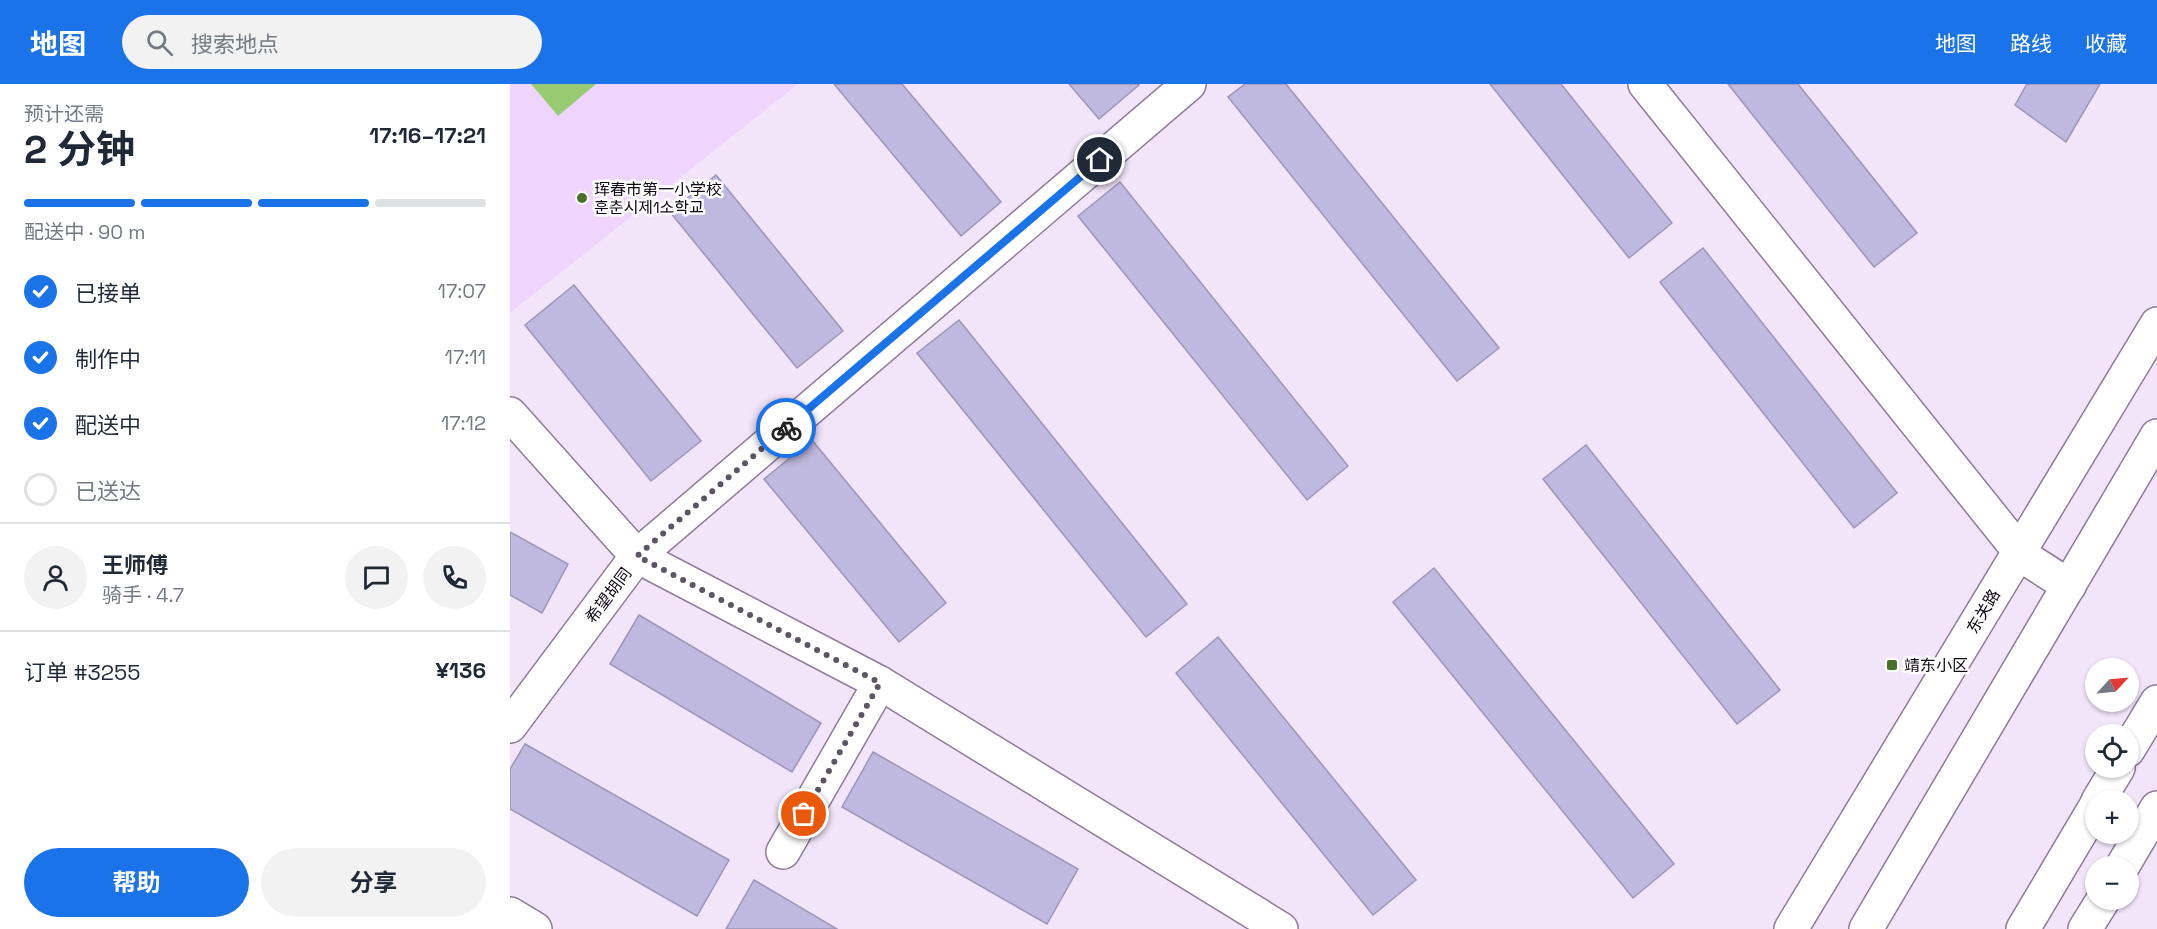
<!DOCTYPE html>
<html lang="zh">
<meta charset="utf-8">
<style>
body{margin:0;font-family:"Space Grotesk","Noto Sans SC","Noto Sans KR",sans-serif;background:#f2f2f3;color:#1f2937;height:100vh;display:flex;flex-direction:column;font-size:22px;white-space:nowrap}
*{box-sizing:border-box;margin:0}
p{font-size:20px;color:#747a83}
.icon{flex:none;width:33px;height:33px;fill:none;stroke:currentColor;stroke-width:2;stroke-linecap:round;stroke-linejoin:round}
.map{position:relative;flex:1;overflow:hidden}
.drawer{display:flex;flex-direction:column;background:#fff;width:510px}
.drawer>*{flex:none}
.needle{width:39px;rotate:64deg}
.controls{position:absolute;left:1575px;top:574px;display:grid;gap:12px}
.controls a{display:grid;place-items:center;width:54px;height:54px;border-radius:50%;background:#fff;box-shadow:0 2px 4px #0004;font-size:30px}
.pin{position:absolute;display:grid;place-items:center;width:51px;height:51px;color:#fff;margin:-26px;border:3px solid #fff;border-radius:50%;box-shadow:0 2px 6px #0007}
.courier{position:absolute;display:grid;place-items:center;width:60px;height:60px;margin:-30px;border:4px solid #1a73e8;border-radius:50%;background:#fff;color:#222;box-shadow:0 2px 8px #0007}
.headline em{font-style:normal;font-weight:700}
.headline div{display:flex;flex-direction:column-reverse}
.headline{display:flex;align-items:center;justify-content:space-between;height:102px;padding:0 24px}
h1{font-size:39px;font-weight:700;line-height:45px}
.bar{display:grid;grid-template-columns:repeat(4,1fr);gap:9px 6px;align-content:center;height:72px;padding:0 24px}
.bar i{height:8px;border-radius:4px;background:#e0e1e3}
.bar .on{background:#1a73e8}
.bar p{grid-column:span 4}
.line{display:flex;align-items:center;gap:15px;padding:0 24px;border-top:2px solid #e0e1e3}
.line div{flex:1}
.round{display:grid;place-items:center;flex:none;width:63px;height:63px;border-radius:32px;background:#f2f2f3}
ol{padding:0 24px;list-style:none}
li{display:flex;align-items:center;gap:18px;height:66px}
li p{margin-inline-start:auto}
li .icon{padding:6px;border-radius:50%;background:#1a73e8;color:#fff;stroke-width:4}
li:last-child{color:#747a83}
li i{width:33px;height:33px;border:3px solid #e0e1e3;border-radius:50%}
.primary-button{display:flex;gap:12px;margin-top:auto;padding:12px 24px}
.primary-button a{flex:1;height:69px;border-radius:36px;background:#1a73e8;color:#fff;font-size:24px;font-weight:700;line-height:69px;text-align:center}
.primary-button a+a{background:#f2f2f3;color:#1f2937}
header{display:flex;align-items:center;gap:36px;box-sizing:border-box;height:84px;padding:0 30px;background:#1a73e8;color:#fff}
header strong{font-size:28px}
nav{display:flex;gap:33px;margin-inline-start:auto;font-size:21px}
.search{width:420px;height:54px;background:#f2f2f3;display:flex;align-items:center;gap:15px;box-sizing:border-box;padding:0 21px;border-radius:33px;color:#747a83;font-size:22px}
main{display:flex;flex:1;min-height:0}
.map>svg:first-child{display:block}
.built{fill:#efd5fe}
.green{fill:#98cb71}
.building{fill:#c0b9df;stroke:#9b95b9;stroke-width:1.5}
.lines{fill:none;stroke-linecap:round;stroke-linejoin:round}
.minor-casing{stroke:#8e7a9a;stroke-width:36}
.major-casing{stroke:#8e7a9a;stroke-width:36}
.minor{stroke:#fff;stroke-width:33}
.major{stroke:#fff;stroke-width:33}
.done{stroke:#5e5564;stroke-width:6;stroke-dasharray:0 10.8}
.route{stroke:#1a73e8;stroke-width:8}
.poi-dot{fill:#4a6f29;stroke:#fff;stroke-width:2}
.labels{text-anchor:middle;stroke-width:5;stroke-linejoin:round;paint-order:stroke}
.poi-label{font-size:16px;fill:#0f0813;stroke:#fff;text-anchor:start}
.street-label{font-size:16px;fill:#0f0813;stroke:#fff}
</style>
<header>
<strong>地图</strong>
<div class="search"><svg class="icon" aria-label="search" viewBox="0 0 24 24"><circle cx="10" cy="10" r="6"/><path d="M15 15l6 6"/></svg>搜索地点</div>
<nav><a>地图</a><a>路线</a><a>收藏</a></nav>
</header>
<main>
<section class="drawer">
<div class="headline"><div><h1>2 分钟</h1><p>预计还需</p></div><em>17:16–17:21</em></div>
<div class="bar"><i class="on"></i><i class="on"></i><i class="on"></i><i></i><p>配送中 · 90 m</p></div>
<ol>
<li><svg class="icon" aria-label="check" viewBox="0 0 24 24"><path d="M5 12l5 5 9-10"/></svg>已接单<p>17:07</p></li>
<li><svg class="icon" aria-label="check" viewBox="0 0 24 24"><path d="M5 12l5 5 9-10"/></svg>制作中<p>17:11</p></li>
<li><svg class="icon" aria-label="check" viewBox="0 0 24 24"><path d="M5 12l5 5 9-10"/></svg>配送中<p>17:12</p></li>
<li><i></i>已送达</li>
</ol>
<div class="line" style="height:108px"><a class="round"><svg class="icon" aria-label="person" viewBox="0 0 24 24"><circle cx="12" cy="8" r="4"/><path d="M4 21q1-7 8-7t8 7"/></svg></a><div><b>王师傅</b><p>骑手 · 4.7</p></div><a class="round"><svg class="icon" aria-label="chat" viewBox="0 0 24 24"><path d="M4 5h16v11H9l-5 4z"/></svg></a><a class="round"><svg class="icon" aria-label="phone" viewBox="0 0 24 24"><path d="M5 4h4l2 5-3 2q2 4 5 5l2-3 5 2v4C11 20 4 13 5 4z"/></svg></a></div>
<div class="line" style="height:78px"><div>订单 #3255</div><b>¥136</b></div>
<div class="primary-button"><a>帮助</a><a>分享</a></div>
</section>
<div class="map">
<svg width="1647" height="845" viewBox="0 0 1647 845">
<rect width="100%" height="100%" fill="#f2e5fa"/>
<polygon class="built" points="0,0 288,0 0,229"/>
<polygon class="green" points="21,0 86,0 48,32"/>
<g class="building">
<polygon points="324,0 392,0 491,118 451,152"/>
<polygon points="559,0 627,0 629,1 589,35"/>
<polygon points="735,0 776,0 989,264 947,297 718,13"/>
<polygon points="980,0 1051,0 1162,139 1119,174"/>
<polygon points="1218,0 1288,0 1407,149 1364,183"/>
<polygon points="1517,0 1590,0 1556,58 1505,21"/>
<polygon points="206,91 333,247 287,284 160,128"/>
<polygon points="610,98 838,382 797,416 568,132"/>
<polygon points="1193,164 1387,409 1344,444 1150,198"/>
<polygon points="64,201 191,357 141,397 15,241"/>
<polygon points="449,236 677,520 636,553 407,269"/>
<polygon points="302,356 436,519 389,558 254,395"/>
<polygon points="1076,361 1270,606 1227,640 1033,395"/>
<polygon points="0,448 58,480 32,529 0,511"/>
<polygon points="924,484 1164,780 1123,814 883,518"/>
<polygon points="129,531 311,639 282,688 100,580"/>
<polygon points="708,553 906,796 863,831 666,589"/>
<polygon points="15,660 219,776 187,832 0,725 0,685"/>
<polygon points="363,668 568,785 537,840 332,723"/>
<polygon points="244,796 327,845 216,845"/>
</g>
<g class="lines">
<g class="minor-casing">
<g id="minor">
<polyline points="1135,0 1514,473 1559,502"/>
<polyline points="0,330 127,472 370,599 771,845"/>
<polyline points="0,642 127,472 679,0"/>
<polyline points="273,768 370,599"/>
<polyline points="1612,783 1647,724"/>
<polyline points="1281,845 1647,240"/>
<polyline points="1575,845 1593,816"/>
</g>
</g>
<g class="major-casing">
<g id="major">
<polyline points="1618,666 1647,618"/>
<polyline points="1588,717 1608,684"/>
<polyline points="0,830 25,845"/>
<polyline points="1356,845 1647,352"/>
<polyline points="1513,845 1586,722"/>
</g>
</g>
<use href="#minor" class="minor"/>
<use href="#major" class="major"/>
</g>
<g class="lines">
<polyline class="done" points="276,344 127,472 370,599 294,730"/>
<polyline class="route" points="276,344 590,76"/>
</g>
<g class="poi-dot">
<circle cx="72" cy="114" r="6"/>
<rect x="1376" y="575" width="12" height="12" rx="3"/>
</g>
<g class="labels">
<g class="poi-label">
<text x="84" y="111">珲春市第一小学校<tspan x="84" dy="18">훈춘시제1소학교</tspan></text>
<text x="1394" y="587">靖东小区</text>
</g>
<g class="street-label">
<text transform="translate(98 511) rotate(-53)" y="6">希望胡同</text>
<text transform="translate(1473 527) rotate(-59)" y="6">东关路</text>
</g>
</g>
</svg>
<div class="controls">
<a><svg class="needle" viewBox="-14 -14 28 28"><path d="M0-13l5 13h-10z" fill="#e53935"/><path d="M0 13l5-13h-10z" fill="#747a83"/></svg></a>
<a><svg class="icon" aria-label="locate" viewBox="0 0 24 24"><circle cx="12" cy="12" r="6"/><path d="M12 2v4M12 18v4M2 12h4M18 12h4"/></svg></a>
<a>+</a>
<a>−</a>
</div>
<div class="pin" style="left:294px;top:730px;background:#ea580c"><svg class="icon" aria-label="bag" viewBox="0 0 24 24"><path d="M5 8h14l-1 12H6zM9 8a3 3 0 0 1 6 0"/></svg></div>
<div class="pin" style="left:590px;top:76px;background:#1f2937"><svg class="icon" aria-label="home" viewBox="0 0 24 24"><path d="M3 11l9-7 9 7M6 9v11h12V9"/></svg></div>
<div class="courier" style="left:276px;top:344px"><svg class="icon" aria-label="bike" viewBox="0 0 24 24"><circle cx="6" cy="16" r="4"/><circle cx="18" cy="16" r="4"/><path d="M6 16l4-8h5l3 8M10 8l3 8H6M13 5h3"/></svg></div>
</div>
</main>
